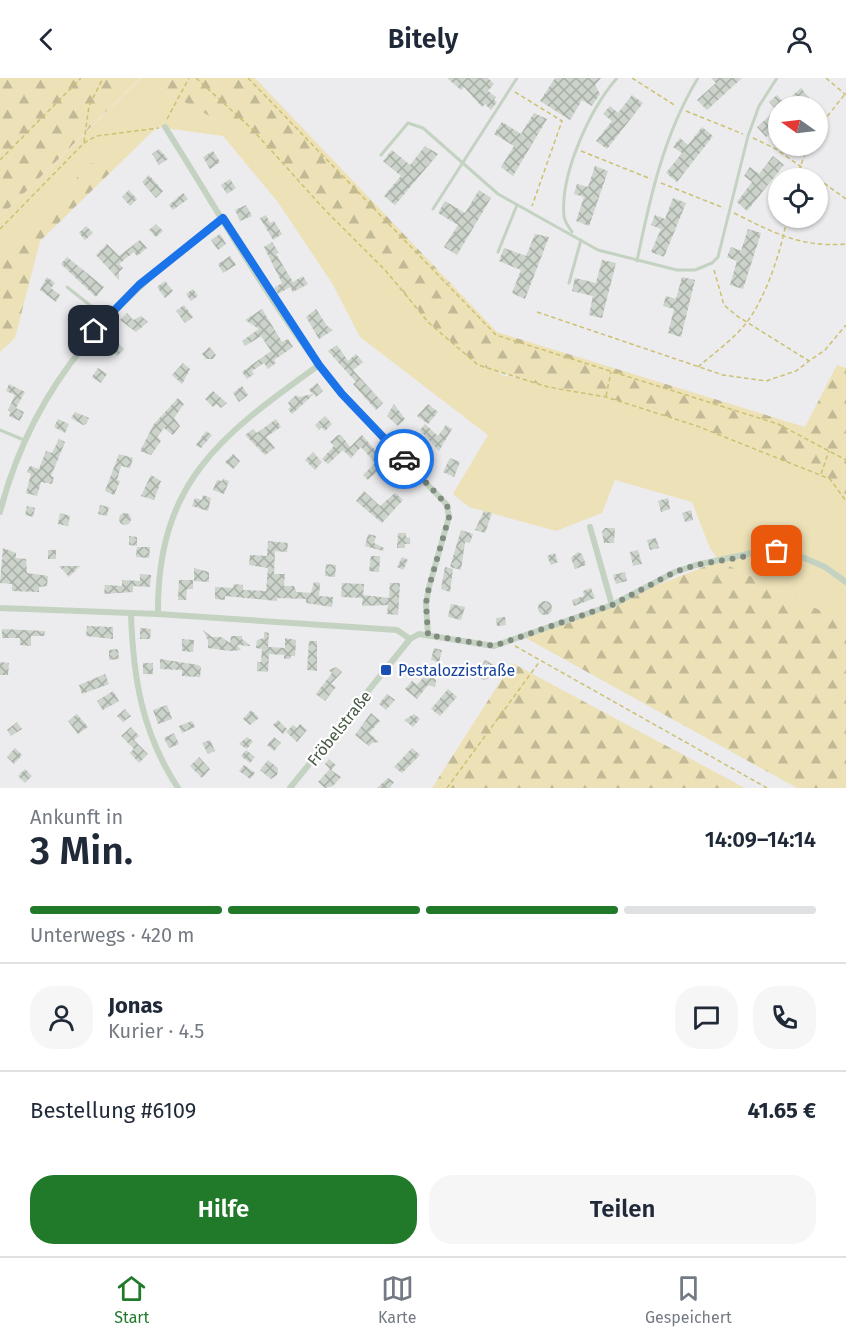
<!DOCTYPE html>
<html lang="de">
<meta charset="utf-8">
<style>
body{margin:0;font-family:"Fira Sans",sans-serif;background:#f6f6f7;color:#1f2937;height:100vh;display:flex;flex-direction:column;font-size:22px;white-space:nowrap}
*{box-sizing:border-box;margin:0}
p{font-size:20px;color:#747a83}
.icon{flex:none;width:33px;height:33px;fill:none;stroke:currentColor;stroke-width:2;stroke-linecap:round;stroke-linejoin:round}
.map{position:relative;height:710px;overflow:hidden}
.sheet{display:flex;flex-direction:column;background:#fff;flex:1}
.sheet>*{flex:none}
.needle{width:39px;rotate:284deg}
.fabs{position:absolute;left:768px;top:18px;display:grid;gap:12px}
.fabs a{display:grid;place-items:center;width:60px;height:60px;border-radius:50%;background:#fff;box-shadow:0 2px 4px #0004;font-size:30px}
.pin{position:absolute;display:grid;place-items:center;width:51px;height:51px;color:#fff;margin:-26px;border-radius:12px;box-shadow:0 3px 9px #0006}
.courier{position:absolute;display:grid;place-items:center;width:60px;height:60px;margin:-30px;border:4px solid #1a73e8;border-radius:50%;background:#fff;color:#222;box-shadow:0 2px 8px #0007}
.headline em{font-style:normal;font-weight:600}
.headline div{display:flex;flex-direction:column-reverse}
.headline{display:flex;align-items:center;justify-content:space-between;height:102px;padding:0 30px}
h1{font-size:39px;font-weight:600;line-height:45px}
.bar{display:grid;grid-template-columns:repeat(4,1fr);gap:9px 6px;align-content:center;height:72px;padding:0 30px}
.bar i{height:8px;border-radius:4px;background:#e0e1e3}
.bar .active{background:#21792a}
.bar p{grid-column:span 4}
.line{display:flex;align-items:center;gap:15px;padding:0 30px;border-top:2px solid #e0e1e3}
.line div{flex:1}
.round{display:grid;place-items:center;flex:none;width:63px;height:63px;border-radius:24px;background:#f6f6f7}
.action{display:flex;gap:12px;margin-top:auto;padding:12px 30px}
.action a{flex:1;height:69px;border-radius:24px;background:#21792a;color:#fff;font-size:24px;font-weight:600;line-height:69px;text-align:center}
.action a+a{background:#f6f6f7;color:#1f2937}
header{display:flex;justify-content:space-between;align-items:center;height:78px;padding:0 30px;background:#fff;font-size:27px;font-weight:600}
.menu{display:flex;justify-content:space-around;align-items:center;height:84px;border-top:2px solid #e0e1e3;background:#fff;font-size:16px;color:#747a83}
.menu a{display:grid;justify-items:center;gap:3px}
.menu .active{color:#21792a}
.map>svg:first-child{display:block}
.grass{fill:#ede1b7}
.forest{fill:url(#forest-firs)}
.building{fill:url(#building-cross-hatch)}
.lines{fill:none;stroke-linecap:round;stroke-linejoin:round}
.path{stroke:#cbc170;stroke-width:1.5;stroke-dasharray:4.5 3;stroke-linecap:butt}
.lane{stroke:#c4d3c1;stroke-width:3}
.street{stroke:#c4d3c1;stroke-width:6}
.done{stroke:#818b80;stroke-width:6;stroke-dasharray:0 10.8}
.route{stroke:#1a73e8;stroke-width:8}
.transit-dot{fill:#1a4fb4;stroke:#fff;stroke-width:2}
.labels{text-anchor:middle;stroke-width:4.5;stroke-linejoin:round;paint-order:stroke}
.transit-label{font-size:16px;fill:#164399;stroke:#fff;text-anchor:start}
.street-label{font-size:16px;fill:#475844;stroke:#fff}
</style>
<header><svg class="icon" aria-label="back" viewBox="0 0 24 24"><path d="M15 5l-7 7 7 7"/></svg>Bitely<svg class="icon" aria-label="person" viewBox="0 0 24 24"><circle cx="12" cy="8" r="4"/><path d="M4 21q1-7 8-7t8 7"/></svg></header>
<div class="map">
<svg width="846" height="710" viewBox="0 0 846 710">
<defs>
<pattern id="forest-firs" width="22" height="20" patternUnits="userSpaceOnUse" patternTransform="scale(1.5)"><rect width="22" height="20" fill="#ede1b7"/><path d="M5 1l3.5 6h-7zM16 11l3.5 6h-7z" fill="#c2b996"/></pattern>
<pattern id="building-cross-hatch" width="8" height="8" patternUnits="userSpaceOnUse" patternTransform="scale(1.5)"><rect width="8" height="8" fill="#cbd3cb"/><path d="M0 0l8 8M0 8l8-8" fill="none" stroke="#a7aea6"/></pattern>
</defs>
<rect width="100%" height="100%" fill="#ecebee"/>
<polygon class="grass" points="141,0 215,41 292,94 325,132 385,192 502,297 606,319 697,348 830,401 846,423 846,545 719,483 710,470 692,424 615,402 602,435 556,453 469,429 453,416 488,357 360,259 332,205 277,123 223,58 157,49 115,90 91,85 0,179 0,139"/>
<g class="forest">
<polygon points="0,0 140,0 0,139"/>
<polygon points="141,0 255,0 497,254 805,349 837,287 846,290 846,423 830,401 697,348 606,319 548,309 478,287 429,245 385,192 325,132 292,94 215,41"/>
<polygon points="91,85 115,90 40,163 15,260 0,274 0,179"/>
<polygon points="719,483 846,545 846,710 797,710 524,559"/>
<polygon points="512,585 745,710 432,710"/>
</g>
<g class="building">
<polygon points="447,0 488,0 494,6 488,13 496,19 494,22 497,24 491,32 485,26 482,29 464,9 461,12"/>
<polygon points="555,0 601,0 595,7 600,16 592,28 582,22 570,42 540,23"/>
<polygon points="711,0 742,0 707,32 697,22 716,5"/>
<polygon points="801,10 810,21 801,28 778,28 778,49 766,59 757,49 776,32 769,24 777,17 784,25"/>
<polygon points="632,17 643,25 607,71 596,63 612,43 603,36 610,28 618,35"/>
<polygon points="534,35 547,41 513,98 501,89 514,68 494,56 502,44 521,56"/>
<polygon points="702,49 713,58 677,104 666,95 682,75 673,69 680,60 688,67"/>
<polygon points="425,68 438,76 395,127 384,118 401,98 383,83 392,72 410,87"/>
<polygon points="159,71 168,81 159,87 152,76"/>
<polygon points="213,73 220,84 210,91 203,79"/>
<polygon points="773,78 784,87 747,133 737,124 752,104 744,98 750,89 759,96"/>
<polygon points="595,88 608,93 589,148 576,143 584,119 574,116 577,106 588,109"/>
<polygon points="149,97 163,113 156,120 142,104"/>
<polygon points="230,101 236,110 227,116 221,107"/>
<polygon points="129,112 137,121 130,128 122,119"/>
<polygon points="479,112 491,120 457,177 444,169 458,147 438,135 445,123 465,135"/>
<polygon points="183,115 188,121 173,132 169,127"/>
<polygon points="673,120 686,125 664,179 651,174 661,151 651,147 655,137 665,141"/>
<polygon points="246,127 252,138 240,143 235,132"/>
<polygon points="266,137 270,145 274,143 282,156 273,162 260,140"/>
<polygon points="156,146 163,153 156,159 149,152"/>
<polygon points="86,148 93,155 85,162 79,155"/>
<polygon points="748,151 761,155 743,211 730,207 737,183 727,179 731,169 741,173"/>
<polygon points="220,156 226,166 218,172 211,162"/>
<polygon points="535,156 549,159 525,221 512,215 521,192 499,183 504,170 526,178"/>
<polygon points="140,162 147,170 137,178 134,174 119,186 123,190 119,194 119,202 96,177 107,166 119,178"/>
<polygon points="272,164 279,175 276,176 293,204 303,198 308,206 293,214 290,209 278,216 274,210 282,205 264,169"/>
<polygon points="230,178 236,187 223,195 218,186"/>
<polygon points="67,179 104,209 96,219 61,186"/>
<polygon points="602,182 616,185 602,240 589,237 593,218 572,213 575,200 596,205"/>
<polygon points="47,199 55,205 51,210 60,217 56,224 40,212"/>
<polygon points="682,199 695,202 681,259 668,255 674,231 663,228 666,218 676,221"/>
<polygon points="165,203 173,213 165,220 157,209"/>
<polygon points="193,211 198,218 191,223 186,216"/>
<polygon points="184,227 193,239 185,245 176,233"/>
<polygon points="262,231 282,264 288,261 293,269 274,282 276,285 268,291 264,285 252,293 254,296 247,301 242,294 271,273 261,258 245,268 242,263 259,251 245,242"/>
<polygon points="316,231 327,248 333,252 319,261 306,239"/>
<polygon points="73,234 82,241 73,253 68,249 71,245 67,241"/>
<polygon points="127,235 133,242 141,238 148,244 136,254 120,242"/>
<polygon points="109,256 124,271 117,278 104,266 103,263"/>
<polygon points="337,267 348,283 356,276 363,284 353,292 383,325 376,332 353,306 356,304 328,273"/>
<polygon points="209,269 216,277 213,281 206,281 202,276"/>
<polygon points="183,285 190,291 182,306 172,297"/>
<polygon points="98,290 107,296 101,305 92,299"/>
<polygon points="317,305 323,313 316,319 314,316 292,336 288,331 291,329 288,325 296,317 299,319 313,316 309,312"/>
<polygon points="9,306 25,314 16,330 24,334 20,343 9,338 11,334 8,332 15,317 6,313"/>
<polygon points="242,308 248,317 239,324 233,315"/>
<polygon points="213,313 227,325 221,330 217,326 213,329 205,321"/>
<polygon points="178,320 184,326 174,340 180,348 173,357 164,350 157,359 161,363 151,377 140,373 154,346"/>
<polygon points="394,326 405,341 398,348 387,338"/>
<polygon points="428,326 438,334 428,346 417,338"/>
<polygon points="75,334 89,340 86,346 83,347 71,340"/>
<polygon points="325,338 332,346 325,353 322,349 319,352 315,347"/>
<polygon points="58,341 69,346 65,355 54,349"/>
<polygon points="276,341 281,349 266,359 275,370 265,377 245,357 253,351 257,355"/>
<polygon points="425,346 438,358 446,347 452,351 439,373 420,352"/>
<polygon points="206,353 212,357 201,370 196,367"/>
<polygon points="338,357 341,357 350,369 362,357 376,373 382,375 387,384 368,402 363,397 375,385 361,369 351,380 343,372 328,386 322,381 334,368 330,364"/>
<polygon points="59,361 65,364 51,398 54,399 52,406 41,404 37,418 26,415 31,396 27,394 30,388 39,391 46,373 52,375"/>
<polygon points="313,374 322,384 315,392 305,382"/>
<polygon points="119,376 133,380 130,390 121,388 117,402 120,403 114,417 105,413"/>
<polygon points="233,376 240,383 233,391 225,384"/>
<polygon points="450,380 460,384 454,399 443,394"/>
<polygon points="390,384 399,392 392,400 387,396 386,389"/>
<polygon points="151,397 161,403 154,422 141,418"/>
<polygon points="223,401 229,403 224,416 213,412 217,402 222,403"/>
<polygon points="364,413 380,428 395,415 403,422 382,445 356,423"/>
<polygon points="203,417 211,420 208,433 192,428 195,420 202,422"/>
<polygon points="668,420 670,431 661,434 658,423"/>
<polygon points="100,427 109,429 107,438 98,436"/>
<polygon points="27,428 35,430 33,439 25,437"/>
<polygon points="691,432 693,442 685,444 682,435"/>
<polygon points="484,433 492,435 485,455 475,452"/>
<circle cx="125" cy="441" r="6"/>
<polygon points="60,435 70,438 68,448 58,446"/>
<polygon points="605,450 615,450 614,465 604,465 602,454"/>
<polygon points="461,452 473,456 470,465 465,464 461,492 450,489"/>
<polygon points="398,455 406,455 406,459 410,460 410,466 405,466 405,470 397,470"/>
<polygon points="368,456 376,458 374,465 384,470 383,473 365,468"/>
<polygon points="129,458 137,459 137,468 129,467"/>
<polygon points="656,460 659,470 650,472 647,462"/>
<polygon points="268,463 288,465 287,474 275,473 274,496 285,496 284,508 294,508 296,514 311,515 314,504 320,505 319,518 333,519 332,529 306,525 306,521 277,520 277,523 225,518 225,522 215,521 215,509 233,510 234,506 243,507 243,512 266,513 268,490 249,487 250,477 267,478"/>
<polygon points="137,469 150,469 149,480 136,479"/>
<polygon points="3,470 16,475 16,480 26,481 27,495 48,498 47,508 39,509 39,514 12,513 12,506 0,505"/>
<rect x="48" y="472" width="8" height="9"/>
<polygon points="638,472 642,486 633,488 630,474"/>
<polygon points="578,474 582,476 586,487 575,491 571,480"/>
<polygon points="555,475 558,484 551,487 547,478"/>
<polygon points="371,478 380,478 379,494 369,493"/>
<polygon points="402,479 408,482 403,492 397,489"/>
<polygon points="326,486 336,487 335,499 325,498"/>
<polygon points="59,488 80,488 69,499"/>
<polygon points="445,489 453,491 450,514 441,511"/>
<polygon points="194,490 209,494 209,504 194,503"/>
<polygon points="625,494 627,503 616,506 613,497"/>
<polygon points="140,496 151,497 150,509 133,508 133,514 104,516 105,507 122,508 122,502 140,503"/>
<polygon points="179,502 193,502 193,511 187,511 186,522 178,522"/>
<polygon points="342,505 364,506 363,520 341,519"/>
<polygon points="390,505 400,505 398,537 387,536 388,527 362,528 363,517 389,520"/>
<polygon points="591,510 595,520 574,528 572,522 584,518 583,513"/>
<circle cx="545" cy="530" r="7"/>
<polygon points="451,526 465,529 461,542 448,539"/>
<polygon points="505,539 506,547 497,548 496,540"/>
<polygon points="87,548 113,549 113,561 86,558"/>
<polygon points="140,550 151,551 150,561 140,561"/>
<polygon points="2,551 45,553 44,558 31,558 31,568 20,567 20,560 2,560"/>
<polygon points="203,552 212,559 221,559 230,565 231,558 242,558 242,561 251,568 237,567 241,572 230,573 208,570 208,562"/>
<polygon points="264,554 269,555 268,569 285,570 285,560 296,562 295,578 291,578 290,581 284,581 284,577 269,576 268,594 257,593 257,584 261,584 262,571 256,570 257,562 264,560"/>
<polygon points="182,561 194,562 193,574 182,573"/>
<polygon points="309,563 317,563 317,593 307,592"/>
<polygon points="434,570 442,572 439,584 431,582"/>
<polygon points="118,571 119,581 109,582 109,572"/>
<polygon points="160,581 198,587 201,589 200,599 182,598 182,592 160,591"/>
<polygon points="485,582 494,587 488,601 484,602 476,598"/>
<polygon points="0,584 9,585 8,597 0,597"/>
<rect x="143" y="585" width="10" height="11"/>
<polygon points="336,589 342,594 331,606 336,609 325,623 316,616 332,595 329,592"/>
<polygon points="427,595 436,602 435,609 428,607 417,621 405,611 412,603 417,607"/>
<polygon points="105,596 109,606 82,616 79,607"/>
<polygon points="448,611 457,619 440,638 431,631"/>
<polygon points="113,613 119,623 103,632 97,623"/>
<polygon points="387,616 395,622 386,632 379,626"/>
<polygon points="167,627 172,641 158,646 153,632"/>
<polygon points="125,631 131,638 123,644 117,638"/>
<polygon points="251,632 259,640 250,647 243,641"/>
<polygon points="371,635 380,643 369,655 379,664 372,665 369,668 355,657"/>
<polygon points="77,636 88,649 78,656 68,643"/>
<polygon points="414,636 420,641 413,649 404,642"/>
<polygon points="278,642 287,651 283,656 273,647"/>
<polygon points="192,643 195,649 182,655 179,648"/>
<polygon points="17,644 22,651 11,658 7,652"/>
<polygon points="300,646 307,652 297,664 286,654 293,647 297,650"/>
<polygon points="131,649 139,658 134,662 148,676 139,685 130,675 134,671 121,658"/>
<polygon points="174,655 179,666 169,670 164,660"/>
<polygon points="247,659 253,663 247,671 239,666"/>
<polygon points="274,659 281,665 274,673 267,667"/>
<polygon points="210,662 215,673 208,676 202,665"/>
<polygon points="15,670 22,677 14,686 7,679"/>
<polygon points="412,670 420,677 402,695 394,689"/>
<polygon points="246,672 255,679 250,685 241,678"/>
<polygon points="199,679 210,691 202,700 190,688"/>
<polygon points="329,681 336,687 331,692 341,699 333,708 325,710 318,704 330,691 325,686"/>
<polygon points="268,682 278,690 277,697 271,701 260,692"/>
<polygon points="244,687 255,695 250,701 239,693"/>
<polygon points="25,691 32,698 25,705 18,698"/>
<polygon points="388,700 394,704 390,710 377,710"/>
</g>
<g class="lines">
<g class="path">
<polyline points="196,0 251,50 325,132 385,192 429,245 478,287 548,309 606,319 697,348 830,401 846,423"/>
<polyline points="248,0 496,257 778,346 846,382"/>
<polyline points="632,0 676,28"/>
<polyline points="826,0 846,17"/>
<polyline points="515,14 562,43 532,128"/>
<polyline points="686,33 743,56"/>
<polyline points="167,41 189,0"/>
<polyline points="818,50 845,16"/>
<polyline points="753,60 776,71 817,100"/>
<polyline points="84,64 89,28 103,0"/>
<polyline points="581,73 651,101"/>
<polyline points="0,82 81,0"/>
<polyline points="796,100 808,68"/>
<polyline points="818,101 846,121"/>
<polyline points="661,105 724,130"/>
<path d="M734,135C772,154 801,170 846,166"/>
<polyline points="0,151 84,65 96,58 159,50"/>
<polyline points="714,192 724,227 737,238 809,283 825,272 846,247"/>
<polyline points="537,234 723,297 766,303 796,293 809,283"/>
<path d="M698,289C714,275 734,261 747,244C767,217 781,173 787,140"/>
<polyline points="606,318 611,294"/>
<polyline points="821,396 829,373"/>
<polyline points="515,568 767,710"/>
<polyline points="447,710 540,583"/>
</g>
<g class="lane">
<polyline points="381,77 408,45 423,50 498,116 598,172 677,192 695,192 712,185 718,179 748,58 759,28 777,0"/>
<polyline points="433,131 517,0"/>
<path d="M572,154C569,149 564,143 564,138C560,96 590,31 617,0"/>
<polyline points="498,174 517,127"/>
<path d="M637,183C650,119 664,56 698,0"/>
<polyline points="569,205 581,162"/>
<polyline points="67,209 106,240"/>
<polyline points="0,352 24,362"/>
</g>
<g class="street">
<path d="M165,49C216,129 263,215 321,290C359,339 405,382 447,427L449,439L429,509L426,526L428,557"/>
<path d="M0,434C35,299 116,222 223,140"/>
<polyline points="590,449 612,527"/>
<polyline points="0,530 158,536 397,552 410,561"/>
<path d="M131,535C133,600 142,655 178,710"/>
<path d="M158,536C157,404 220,358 319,287"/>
<polyline points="290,710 410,561 419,556 494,568 612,527 675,494 696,487 756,474 777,473 795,476 825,489 846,504"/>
</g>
</g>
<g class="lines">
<polyline class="done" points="404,381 447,427 449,439 429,509 426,525 428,557 494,568 612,527 675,494 696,487 777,473"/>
<polyline class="route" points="94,253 139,207 223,140 319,287 342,316 404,381"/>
</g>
<rect class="transit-dot" x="380" y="586" width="12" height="12" rx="3"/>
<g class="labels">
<g class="transit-label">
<text x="398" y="598">Pestalozzistraße</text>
</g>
<g class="street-label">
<text transform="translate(339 650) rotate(-51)" y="6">Fröbelstraße</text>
</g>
</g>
</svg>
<div class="fabs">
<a><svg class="needle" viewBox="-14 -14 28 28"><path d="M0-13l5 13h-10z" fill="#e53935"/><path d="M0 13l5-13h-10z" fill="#747a83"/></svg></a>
<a><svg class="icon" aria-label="locate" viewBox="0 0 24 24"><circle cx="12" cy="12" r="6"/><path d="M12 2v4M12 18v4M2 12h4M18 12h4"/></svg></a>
</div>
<div class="pin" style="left:777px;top:473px;background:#ea580c"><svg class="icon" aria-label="bag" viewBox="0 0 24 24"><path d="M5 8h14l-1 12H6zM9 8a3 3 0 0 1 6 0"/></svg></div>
<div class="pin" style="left:94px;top:253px;background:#1f2937"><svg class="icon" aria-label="home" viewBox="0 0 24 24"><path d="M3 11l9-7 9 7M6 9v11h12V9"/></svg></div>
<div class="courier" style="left:404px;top:381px"><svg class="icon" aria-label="car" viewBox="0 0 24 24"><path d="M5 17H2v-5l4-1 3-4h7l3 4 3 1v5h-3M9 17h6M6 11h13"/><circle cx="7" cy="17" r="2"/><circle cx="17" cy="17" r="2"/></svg></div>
</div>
<section class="sheet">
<div class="headline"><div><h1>3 Min.</h1><p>Ankunft in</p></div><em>14:09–14:14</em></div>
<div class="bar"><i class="active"></i><i class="active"></i><i class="active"></i><i></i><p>Unterwegs · 420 m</p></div>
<div class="line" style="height:108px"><a class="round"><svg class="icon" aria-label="person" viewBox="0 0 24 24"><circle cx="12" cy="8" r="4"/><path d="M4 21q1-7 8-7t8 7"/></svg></a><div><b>Jonas</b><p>Kurier · 4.5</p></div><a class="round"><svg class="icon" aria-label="chat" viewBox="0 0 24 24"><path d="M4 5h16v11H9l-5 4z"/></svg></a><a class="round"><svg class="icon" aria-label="phone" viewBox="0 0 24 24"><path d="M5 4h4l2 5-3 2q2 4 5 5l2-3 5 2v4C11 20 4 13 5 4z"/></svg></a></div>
<div class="line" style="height:78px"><div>Bestellung #6109</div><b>41.65 €</b></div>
<div class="action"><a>Hilfe</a><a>Teilen</a></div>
</section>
<nav class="menu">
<a class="active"><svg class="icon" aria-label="home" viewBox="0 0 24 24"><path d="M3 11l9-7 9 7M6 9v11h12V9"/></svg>Start</a>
<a><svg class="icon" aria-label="map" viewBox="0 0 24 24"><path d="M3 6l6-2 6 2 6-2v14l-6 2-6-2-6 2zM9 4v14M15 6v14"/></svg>Karte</a>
<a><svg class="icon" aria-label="saved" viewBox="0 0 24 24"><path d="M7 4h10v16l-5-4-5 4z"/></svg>Gespeichert</a>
</nav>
